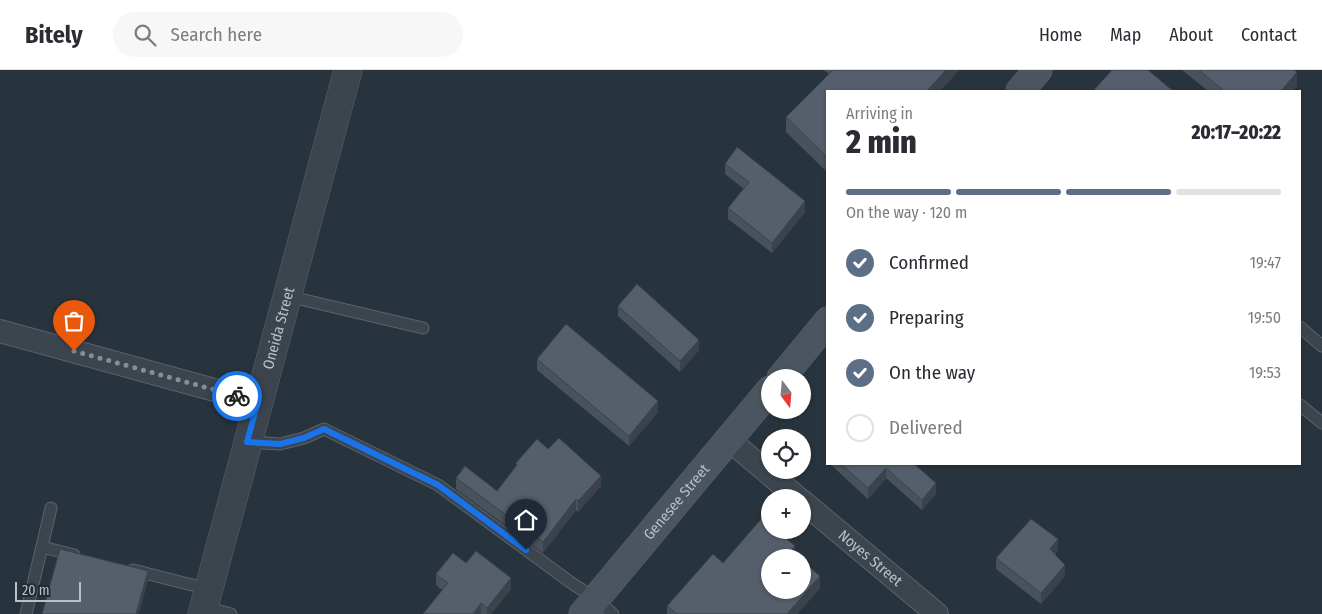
<!DOCTYPE html>
<meta charset="utf-8">
<style>
body{margin:0;font-family:"Fira Sans Condensed",sans-serif;background:#f7f7f7;color:#2b2b33;height:100vh;display:flex;flex-direction:column;font-size:19px;white-space:nowrap}
*{box-sizing:border-box;margin:0}
p{font-size:16px;color:#7c7c81}
.icon{flex:none;width:28px;height:28px;fill:none;stroke:currentColor;stroke-width:2;stroke-linecap:round;stroke-linejoin:round}
.map{position:relative;flex:1;overflow:hidden}
.drawer{position:absolute;left:826px;top:20px;width:475px;height:375px;display:flex;flex-direction:column;background:#fff;border-radius:0px;box-shadow:0 1px 4px #0004}
.drawer>*{flex:none}
.needle{width:32px;rotate:164deg}
.fabs{position:absolute;left:761px;top:299px;display:grid;gap:10px}
.fabs a{display:grid;place-items:center;width:50px;height:50px;border-radius:50%;background:#fff;box-shadow:0 1px 4px #0004;font-size:25px}
.scale{position:absolute;left:15px;bottom:12px;width:66px;box-sizing:border-box;padding-left:5px;border:2px solid #b8c0c8;border-top:0;font-size:14px;line-height:18px;white-space:nowrap;color:#b8c0c8;-webkit-text-stroke:4px #212a33;paint-order:stroke}
.pin{position:absolute;display:grid;place-items:center;width:42px;height:42px;color:#fff;margin:-51px -21px;border-radius:50% 50% 50% 0;rotate:-45deg;box-shadow:0 0 5px #0007}
.pin .icon{rotate:45deg}
.courier{position:absolute;display:grid;place-items:center;width:50px;height:50px;margin:-25px;border:4px solid #1a73e8;border-radius:50%;background:#fff;color:#222;box-shadow:0 1px 6px #0007}
.overview em{font-style:normal;font-weight:800}
.overview div{display:flex;flex-direction:column-reverse}
.overview{display:flex;align-items:center;justify-content:space-between;height:85px;padding:0 20px}
h1{font-size:32px;font-weight:800;line-height:38px}
.bar{display:grid;grid-template-columns:repeat(4,1fr);gap:8px 5px;align-content:center;height:60px;padding:0 20px}
.bar i{height:6px;border-radius:4px;background:#e1e1e2}
.bar .selected{background:#5c6f87}
.bar p{grid-column:span 4}
ol{padding:0 20px;list-style:none}
li{display:flex;align-items:center;gap:15px;height:55px}
li p{margin-inline-start:auto}
li .icon{padding:5px;border-radius:50%;background:#5c6f87;color:#fff;stroke-width:4}
li:last-child{color:#7c7c81}
li i{width:28px;height:28px;border:2px solid #e1e1e2;border-radius:50%}
header{display:flex;align-items:center;gap:30px;box-sizing:border-box;height:70px;padding:0 25px;background:#fff;border-bottom:1px solid #e1e1e2}
header strong{font-size:24px}
nav{display:flex;gap:28px;margin-inline-start:auto;font-size:18px}
.search{width:350px;height:45px;background:#f7f7f7;display:flex;align-items:center;gap:12px;box-sizing:border-box;padding:0 18px;border-radius:28px;color:#7c7c81;font-size:19px}
.map>svg:first-child{display:block}
.lines{fill:none;stroke-linecap:round;stroke-linejoin:round}
.service-casing{stroke:#5a636b;stroke-width:13}
.minor-casing{stroke:#5a636b;stroke-width:24}
.tertiary-casing{stroke:#5a636b;stroke-width:29}
.secondary-casing{stroke:#5a636b;stroke-width:29}
.service{stroke:#3c454e;stroke-width:11}
.minor{stroke:#3c454e;stroke-width:22}
.tertiary{stroke:#3c454e;stroke-width:28}
.secondary{stroke:#4a5560;stroke-width:28}
.wall{fill:#48525c}
.shaded-wall{fill:#3b424b}
.building{fill:#545f6b;stroke:#3b424b}
.done{stroke:#868f97;stroke-width:5;stroke-dasharray:0 9}
.route{stroke:#1a73e8;stroke-width:6}
.labels{text-anchor:middle;stroke-width:4;stroke-linejoin:round;paint-order:stroke}
.street-label{font-size:15px;fill:#b8c0c8;stroke:#212a33}
</style>
<header>
<strong>Bitely</strong>
<div class="search"><svg class="icon" aria-label="search" viewBox="0 0 24 24"><circle cx="10" cy="10" r="6"/><path d="M15 15l6 6"/></svg>Search here</div>
<nav><a>Home</a><a>Map</a><a>About</a><a>Contact</a></nav>
</header>
<div class="map">
<svg width="1322" height="544" viewBox="0 0 1322 544">
<rect width="100%" height="100%" fill="#28343d"/>
<g class="lines">
<g class="service-casing">
<g id="service">
<polyline points="287,226 423,258"/>
<polyline points="1300,257 1322,276"/>
<polyline points="1300,335 1322,353"/>
<polyline points="248,372 280,374 304,368 324,359 438,415 570,512 596,529 613,544"/>
<polyline points="42,477 74,485"/>
<polyline points="133,500 208,519"/>
<polyline points="204,537 231,544"/>
<polyline points="26,544 51,438"/>
</g>
</g>
<g class="minor-casing">
<g id="minor">
<polyline points="0,261 258,332"/>
<polyline points="729,370 798,428"/>
<path id="s1" d="M802,431L937,544"/>
</g>
</g>
<g class="tertiary-casing">
<g id="tertiary">
<path id="s2" d="M202,544L348,0"/>
</g>
</g>
<g class="secondary-casing">
<g id="secondary">
<polyline points="1020,21 1038,0"/>
<polyline points="781,308 828,251"/>
<path id="s3" d="M583,544L770,320"/>
</g>
</g>
<use href="#service" class="service"/>
<use href="#minor" class="minor"/>
<use href="#tertiary" class="tertiary"/>
<use href="#secondary" class="secondary"/>
</g>
<g class="wall">
<polygon points="824,0 959,0 940,21 828,21 828,103 786,62 786,47 829,4"/>
<polygon points="1182,0 1294,0 1297,16 1292,21 1208,21"/>
<polygon points="725,94 805,142 772,183 728,149 728,138 744,119 725,104"/>
<polygon points="618,236 699,280 680,302 618,246"/>
<polygon points="537,289 658,342 629,376 537,300"/>
<polygon points="548,379 601,416 578,442 576,440 543,483 456,419 456,408 497,421 516,396 516,393"/>
<polygon points="830,394 914,394 936,424 922,440 886,408 868,429"/>
<polygon points="1058,480 1055,484 1065,506 1041,534 996,499 996,488"/>
<polygon points="795,485 820,518 797,544 667,544 667,536 723,493"/>
<polygon points="466,493 511,519 491,544 423,544 442,520 436,515 436,504"/>
</g>
<g class="shaded-wall">
<polygon points="946,0 959,0 940,21 927,21"/>
<polygon points="1297,2 1297,16 1292,21 1281,21"/>
<polygon points="805,131 805,142 772,183 772,173"/>
<polygon points="699,270 699,280 680,302 680,291"/>
<polygon points="658,331 658,342 629,376 629,366"/>
<polygon points="886,398 886,408 868,429 868,418"/>
<polygon points="601,406 601,416 578,442 578,431"/>
<polygon points="936,413 936,424 922,440 922,430"/>
<polygon points="576,429 576,440 543,483 543,472"/>
<polygon points="1058,469 1058,480 1050,489 1050,479"/>
<polygon points="795,476 795,488 791,481"/>
<polygon points="1065,495 1065,506 1041,534 1041,523"/>
<polygon points="148,501 148,511 139,544 136,544"/>
<polygon points="820,506 820,518 797,544 787,544"/>
<polygon points="511,508 511,519 491,544 487,544 487,538"/>
<polygon points="481,533 481,544 473,544"/>
</g>
<g class="building">
<polygon points="833,0 946,0 927,21 828,21 828,88 786,47"/>
<polygon points="1112,0 1148,0 1173,21 1093,21"/>
<polygon points="1199,0 1294,0 1297,2 1281,21 1224,21"/>
<polygon points="737,77 805,131 772,173 728,138 749,112 725,94"/>
<polygon points="637,214 699,270 680,291 618,236"/>
<polygon points="566,254 658,331 629,366 537,289"/>
<polygon points="559,368 601,406 578,431 576,429 543,472 456,408 465,396 497,421 517,395 516,393 537,369 548,379"/>
<polygon points="841,394 914,394 936,413 922,430 886,398 868,418"/>
<polygon points="762,448 770,455 770,460 776,460 795,476 791,481 798,488 770,488 770,520 802,520 802,491 820,506 787,544 677,544 667,536 713,484 723,493"/>
<polygon points="1031,449 1058,469 1050,479 1065,495 1041,523 996,488"/>
<polygon points="60,479 148,501 136,544 42,544"/>
<polygon points="476,481 511,508 487,538 481,533 473,544 423,544 448,513 436,504 453,483 466,493"/>
</g>
<g class="lines">
<polyline class="done" points="74,281 237,326"/>
<polyline class="route" points="237,326 258,332 247,372 280,374 304,368 324,359 438,415 526,480"/>
</g>
<g class="labels">
<g class="street-label">
<text dy="5" stroke="none"><textPath href="#s2" startOffset="296">Oneida Street</textPath></text>
<text dy="5" stroke="none"><textPath href="#s3" startOffset="146">Genesee Street</textPath></text>
<text dy="5" stroke="none"><textPath href="#s1" startOffset="89">Noyes Street</textPath></text>
</g>
</g>
</svg>
<div class="fabs">
<a><svg class="needle" viewBox="-14 -14 28 28"><path d="M0-13l5 13h-10z" fill="#e53935"/><path d="M0 13l5-13h-10z" fill="#7c7c81"/></svg></a>
<a><svg class="icon" aria-label="locate" viewBox="0 0 24 24"><circle cx="12" cy="12" r="6"/><path d="M12 2v4M12 18v4M2 12h4M18 12h4"/></svg></a>
<a>+</a>
<a>−</a>
</div>
<div class="scale">20 m</div>
<div class="pin" style="left:74px;top:281px;background:#ea580c"><svg class="icon" aria-label="bag" viewBox="0 0 24 24"><path d="M5 8h14l-1 12H6zM9 8a3 3 0 0 1 6 0"/></svg></div>
<div class="pin" style="left:526px;top:480px;background:#1f2937"><svg class="icon" aria-label="home" viewBox="0 0 24 24"><path d="M3 11l9-7 9 7M6 9v11h12V9"/></svg></div>
<div class="courier" style="left:237px;top:326px"><svg class="icon" aria-label="bike" viewBox="0 0 24 24"><circle cx="6" cy="16" r="4"/><circle cx="18" cy="16" r="4"/><path d="M6 16l4-8h5l3 8M10 8l3 8H6M13 5h3"/></svg></div>
<section class="drawer">
<div class="overview"><div><h1>2 min</h1><p>Arriving in</p></div><em>20:17–20:22</em></div>
<div class="bar"><i class="selected"></i><i class="selected"></i><i class="selected"></i><i></i><p>On the way · 120 m</p></div>
<ol>
<li><svg class="icon" aria-label="check" viewBox="0 0 24 24"><path d="M5 12l5 5 9-10"/></svg>Confirmed<p>19:47</p></li>
<li><svg class="icon" aria-label="check" viewBox="0 0 24 24"><path d="M5 12l5 5 9-10"/></svg>Preparing<p>19:50</p></li>
<li><svg class="icon" aria-label="check" viewBox="0 0 24 24"><path d="M5 12l5 5 9-10"/></svg>On the way<p>19:53</p></li>
<li><i></i>Delivered</li>
</ol>
</section>
</div>
